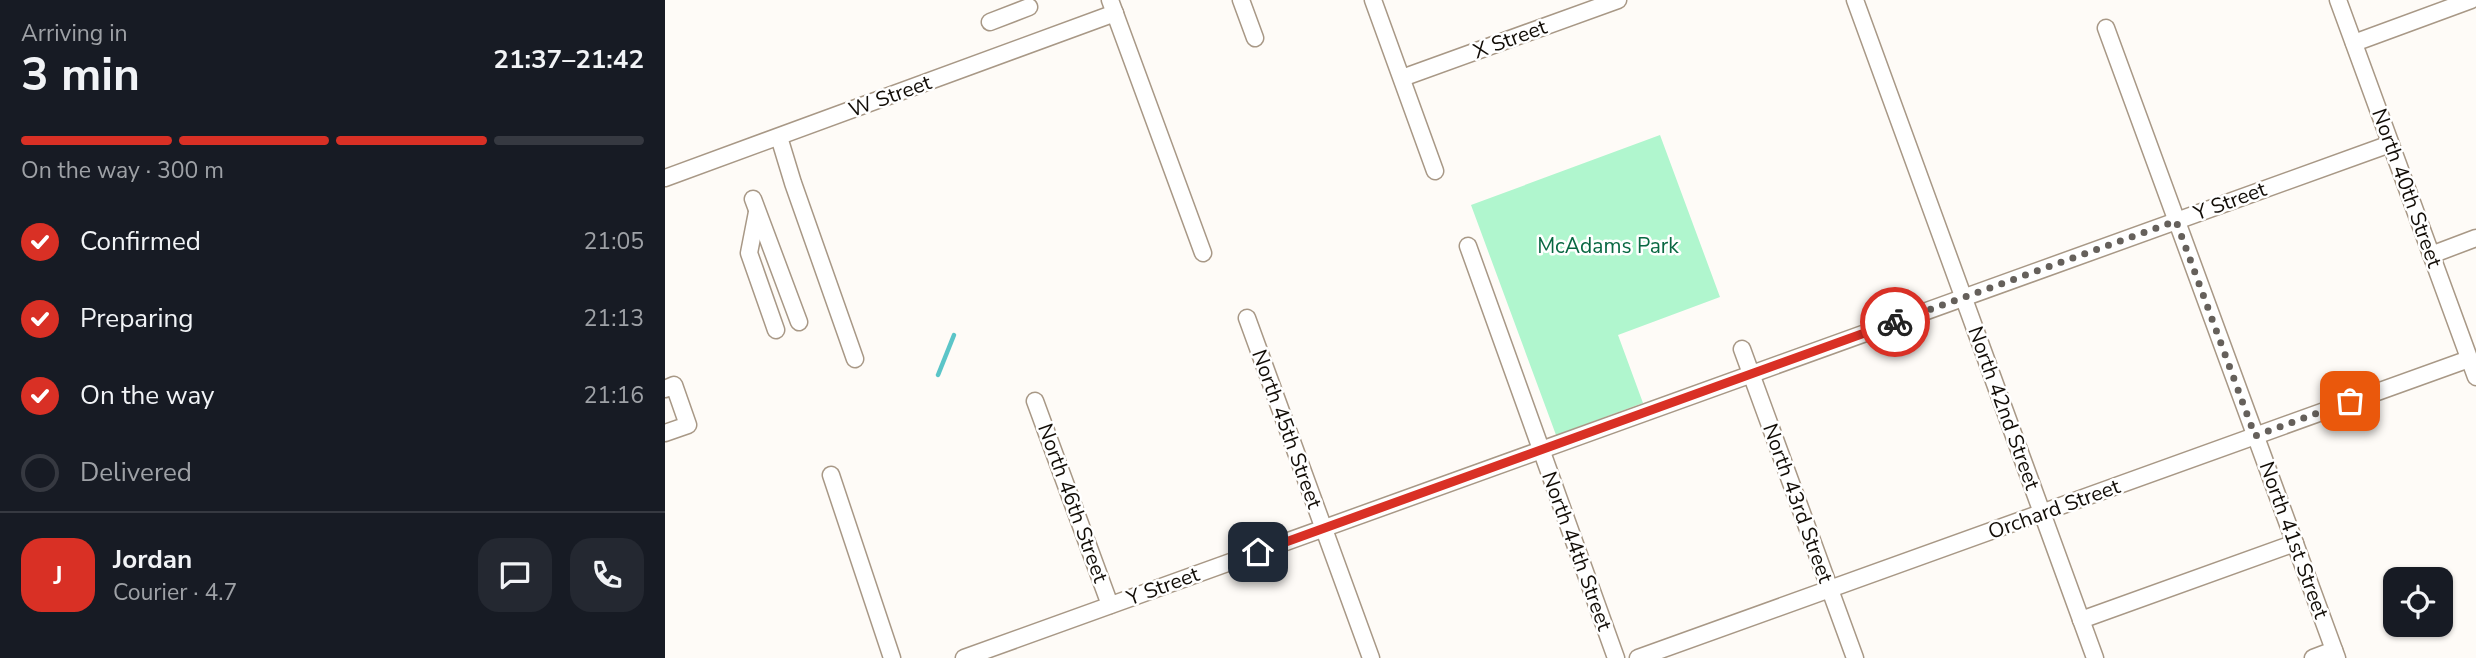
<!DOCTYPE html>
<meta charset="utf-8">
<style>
body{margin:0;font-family:"Nunito Sans",sans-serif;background:#242831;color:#f1f3f6;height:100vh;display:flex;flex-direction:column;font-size:26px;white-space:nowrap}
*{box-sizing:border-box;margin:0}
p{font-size:23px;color:#9ea1a6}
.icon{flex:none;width:38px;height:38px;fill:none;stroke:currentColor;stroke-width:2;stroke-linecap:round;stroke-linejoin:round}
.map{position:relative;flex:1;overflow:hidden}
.details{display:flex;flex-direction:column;background:#171b24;width:665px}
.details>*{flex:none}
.fabs{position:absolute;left:1718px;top:567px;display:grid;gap:14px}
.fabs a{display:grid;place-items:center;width:70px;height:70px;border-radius:14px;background:#171b24;box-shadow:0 2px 5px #0004;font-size:35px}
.pin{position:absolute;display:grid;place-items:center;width:60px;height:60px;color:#fff;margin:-30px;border-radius:14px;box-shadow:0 4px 10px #0006}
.courier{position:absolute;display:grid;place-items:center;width:70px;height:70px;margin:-35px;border:5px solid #d93025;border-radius:50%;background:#fff;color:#222;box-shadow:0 2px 9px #0007}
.headline em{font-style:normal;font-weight:700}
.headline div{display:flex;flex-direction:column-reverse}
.headline{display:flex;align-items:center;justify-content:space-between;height:119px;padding:0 21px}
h1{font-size:46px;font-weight:700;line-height:52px}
.bar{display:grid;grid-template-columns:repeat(4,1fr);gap:10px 7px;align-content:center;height:84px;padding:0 21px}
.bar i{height:9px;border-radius:5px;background:#363941}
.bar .current{background:#d93025}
.bar p{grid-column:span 4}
.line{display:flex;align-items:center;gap:18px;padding:0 21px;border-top:2px solid #363941}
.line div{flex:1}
.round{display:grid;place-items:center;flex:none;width:74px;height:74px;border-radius:21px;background:#242831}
ol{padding:0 21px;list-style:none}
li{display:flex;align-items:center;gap:21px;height:77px}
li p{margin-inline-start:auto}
li .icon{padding:7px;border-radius:50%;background:#d93025;color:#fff;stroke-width:4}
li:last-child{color:#9ea1a6}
li i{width:38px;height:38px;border:4px solid #363941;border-radius:50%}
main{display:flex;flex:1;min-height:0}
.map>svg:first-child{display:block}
.green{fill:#b0f6ce}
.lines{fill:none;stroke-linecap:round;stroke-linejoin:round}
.stream{stroke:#5bc5c8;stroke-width:4.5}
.minor-casing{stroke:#a89886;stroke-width:19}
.minor{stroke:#fff;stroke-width:16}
.done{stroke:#65605b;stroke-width:7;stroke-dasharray:0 12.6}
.route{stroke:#d93025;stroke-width:9}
.labels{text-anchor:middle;stroke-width:5;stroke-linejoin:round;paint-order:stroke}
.street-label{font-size:21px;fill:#120d07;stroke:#fff}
.park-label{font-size:21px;fill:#096842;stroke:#fff}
</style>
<main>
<section class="details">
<div class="headline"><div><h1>3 min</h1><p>Arriving in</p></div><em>21:37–21:42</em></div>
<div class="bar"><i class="current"></i><i class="current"></i><i class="current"></i><i></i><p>On the way · 300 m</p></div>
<ol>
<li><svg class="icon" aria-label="check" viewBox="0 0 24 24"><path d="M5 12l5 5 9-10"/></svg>Confirmed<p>21:05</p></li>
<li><svg class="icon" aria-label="check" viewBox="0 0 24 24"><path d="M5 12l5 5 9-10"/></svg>Preparing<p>21:13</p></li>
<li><svg class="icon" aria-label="check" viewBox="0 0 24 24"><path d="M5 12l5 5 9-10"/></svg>On the way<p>21:16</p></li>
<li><i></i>Delivered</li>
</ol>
<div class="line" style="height:126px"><b class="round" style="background:#d93025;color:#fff">J</b><div><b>Jordan</b><p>Courier · 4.7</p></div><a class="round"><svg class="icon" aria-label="chat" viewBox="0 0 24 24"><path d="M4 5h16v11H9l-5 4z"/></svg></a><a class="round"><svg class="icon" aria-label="phone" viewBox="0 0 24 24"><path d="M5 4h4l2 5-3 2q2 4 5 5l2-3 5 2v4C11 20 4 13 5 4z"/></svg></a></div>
</section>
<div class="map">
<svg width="1811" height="658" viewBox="0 0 1811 658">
<rect width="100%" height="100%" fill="#fefbf7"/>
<polygon class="green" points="995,135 1055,297 953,335 978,403 891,435 806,205"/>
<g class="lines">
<polyline class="stream" points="273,375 289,335"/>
<g class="minor-casing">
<g id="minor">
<polyline points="445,0 538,253"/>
<polyline points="576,0 590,38"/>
<polyline points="708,0 770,171"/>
<polyline points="1190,0 1430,658"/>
<polyline points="1673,0 1811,377"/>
<polyline points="325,22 364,7"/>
<polyline points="1441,28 1672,658"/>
<polyline points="1689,43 1806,0"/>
<polyline points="737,78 953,0"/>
<polyline points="114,137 128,183 190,359"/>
<polyline points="0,178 450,13"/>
<polyline points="88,199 134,322"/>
<polyline points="92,212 84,253 111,330"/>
<polyline points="803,246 951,658"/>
<polyline points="1766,255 1811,238"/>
<polyline points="582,318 706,658"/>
<polyline points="1077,349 1190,658"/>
<polyline points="0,389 9,385 23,425 0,433"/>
<polyline points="370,401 445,605"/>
<polyline points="166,475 227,658"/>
<polyline points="1416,620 1630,543"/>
<polyline points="299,658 1725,144"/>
<polyline points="973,658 1804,359"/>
<polyline points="1648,658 1669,650"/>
</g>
</g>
<use href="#minor" class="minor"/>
</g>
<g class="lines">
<polyline class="done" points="1230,322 1511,221 1590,436 1685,401"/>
<polyline class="route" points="593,552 1230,322"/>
</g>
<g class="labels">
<g class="street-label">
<text transform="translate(845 39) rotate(-20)" y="7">X Street</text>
<text transform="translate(225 96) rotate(-20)" y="7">W Street</text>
<text transform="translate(1742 188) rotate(70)" y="7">North 40th Street</text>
<text transform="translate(1565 201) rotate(-20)" y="7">Y Street</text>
<text transform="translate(1339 408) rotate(70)" y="7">North 42nd Street</text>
<text transform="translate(622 429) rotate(70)" y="7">North 45th Street</text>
<text transform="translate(408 503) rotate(70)" y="7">North 46th Street</text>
<text transform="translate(1133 503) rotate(70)" y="7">North 43rd Street</text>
<text transform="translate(1389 509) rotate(-20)" y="7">Orchard Street</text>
<text transform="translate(1629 540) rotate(70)" y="7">North 41st Street</text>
<text transform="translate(912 551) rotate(70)" y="7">North 44th Street</text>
<text transform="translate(498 586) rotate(-20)" y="7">Y Street</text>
</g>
<g class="park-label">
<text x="943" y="253">McAdams Park</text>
</g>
</g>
</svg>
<div class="fabs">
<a><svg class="icon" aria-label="locate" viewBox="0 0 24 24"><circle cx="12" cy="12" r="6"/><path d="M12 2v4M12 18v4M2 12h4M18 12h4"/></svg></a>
</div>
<div class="pin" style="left:1685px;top:401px;background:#ea580c"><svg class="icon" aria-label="bag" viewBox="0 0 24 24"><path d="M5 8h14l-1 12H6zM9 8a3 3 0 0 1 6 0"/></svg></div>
<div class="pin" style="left:593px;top:552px;background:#1f2937"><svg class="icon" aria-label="home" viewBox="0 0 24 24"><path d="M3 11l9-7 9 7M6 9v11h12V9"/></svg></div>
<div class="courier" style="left:1230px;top:322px"><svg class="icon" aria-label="bike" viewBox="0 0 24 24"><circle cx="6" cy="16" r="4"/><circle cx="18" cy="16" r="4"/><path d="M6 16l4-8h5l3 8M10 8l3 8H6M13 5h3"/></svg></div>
</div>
</main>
